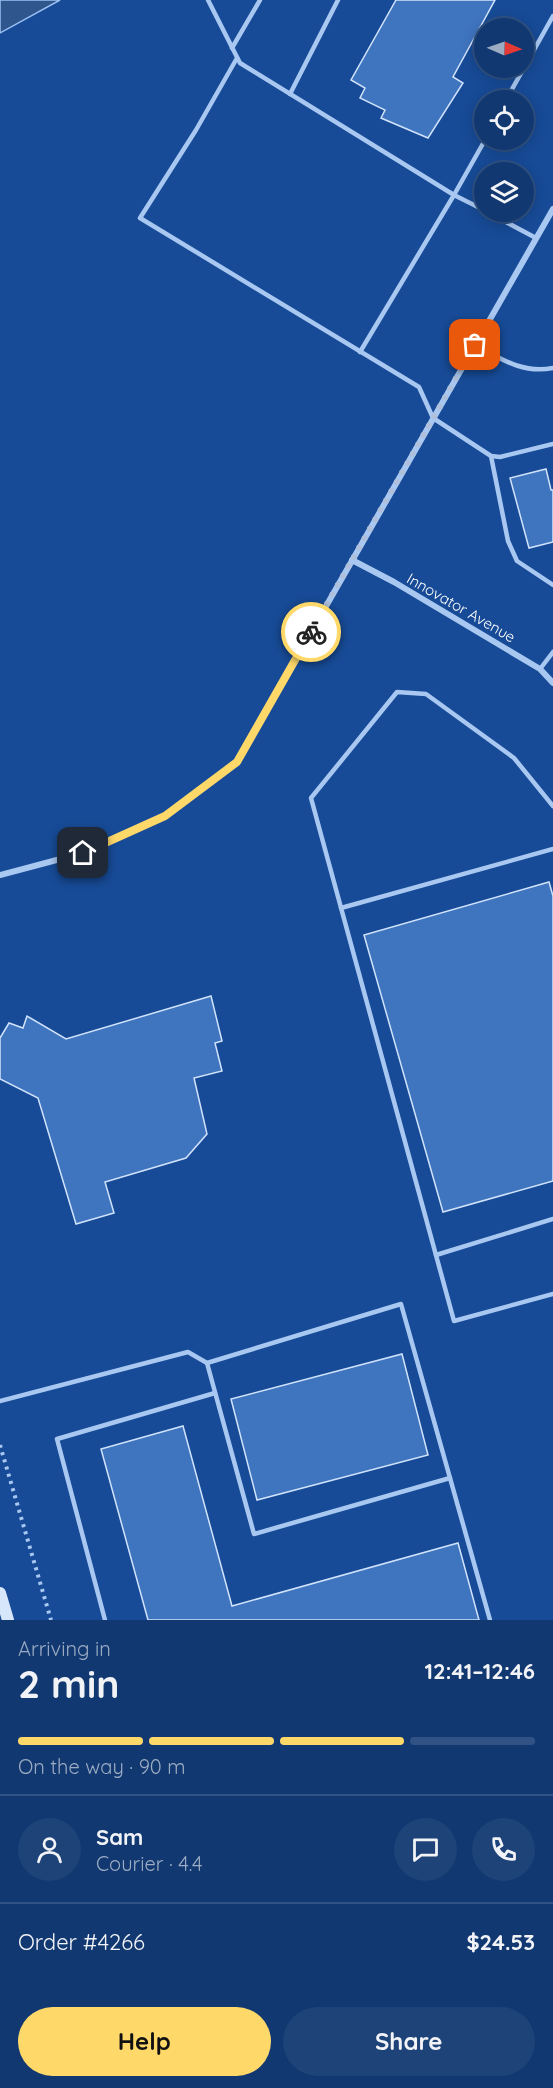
<!DOCTYPE html>
<meta charset="utf-8">
<style>
body{margin:0;font-family:Quicksand,sans-serif;background:#1e4379;color:#f1f3f6;height:100vh;display:flex;flex-direction:column;font-size:22px;white-space:nowrap}
*{box-sizing:border-box;margin:0}
p{font-size:20px;color:#9cacc3}
.icon{flex:none;width:33px;height:33px;fill:none;stroke:currentColor;stroke-width:2;stroke-linecap:round;stroke-linejoin:round}
.map{position:relative;height:1620px;overflow:hidden}
.drawer{display:flex;flex-direction:column;background:#113871;flex:1}
.drawer>*{flex:none}
.needle{width:39px;rotate:92deg}
.tools{position:absolute;left:474px;top:18px;display:grid;gap:12px}
.tools a{display:grid;place-items:center;width:60px;height:60px;border-radius:50%;background:#113871;box-shadow:0 3px 15px #0003,0 0 0 2px #305284;font-size:30px}
.pin{position:absolute;display:grid;place-items:center;width:51px;height:51px;color:#fff;margin:-26px;border-radius:12px;box-shadow:0 3px 9px #0006}
.courier{position:absolute;display:grid;place-items:center;width:60px;height:60px;margin:-30px;border:4px solid #ffd86a;border-radius:50%;background:#fff;color:#222;box-shadow:0 2px 8px #0007}
.head em{font-style:normal;font-weight:800}
.head div{display:flex;flex-direction:column-reverse}
.head{display:flex;align-items:center;justify-content:space-between;height:102px;padding:0 18px}
h1{font-size:39px;font-weight:800;line-height:45px}
.bar{display:grid;grid-template-columns:repeat(4,1fr);gap:9px 6px;align-content:center;height:72px;padding:0 18px}
.bar i{height:8px;border-radius:4px;background:#305284}
.bar .active{background:#ffd86a}
.bar p{grid-column:span 4}
.line{display:flex;align-items:center;gap:15px;padding:0 18px;border-top:2px solid #305284}
.line div{flex:1}
.round{display:grid;place-items:center;flex:none;width:63px;height:63px;border-radius:32px;background:#1e4379}
.primary-button{display:flex;gap:12px;margin-top:auto;padding:12px 18px}
.primary-button a{flex:1;height:69px;border-radius:36px;background:#ffd86a;color:#111;font-size:24px;font-weight:800;line-height:69px;text-align:center}
.primary-button a+a{background:#1e4379;color:#f1f3f6}
.map>svg:first-child{display:block}
.water{fill:#30568e;stroke:#9cc2f4;stroke-width:1.5}
.building{fill:#3f74bf;stroke:#d1e3fc;stroke-width:1.5}
.lines{fill:none;stroke-linecap:round;stroke-linejoin:round}
.path{stroke:#a9c8f1;stroke-width:4;stroke-dasharray:3 4.5;stroke-linecap:butt}
.lane{stroke:#a9c8f1;stroke-width:4.5}
.street{stroke:#a9c8f1;stroke-width:6}
.secondary{stroke:#d8e6fc;stroke-width:12}
.done{stroke:#aec0db;stroke-width:6;stroke-dasharray:0 10.8}
.route{stroke:#ffd86a;stroke-width:8}
.labels{text-anchor:middle;stroke-width:4.5;stroke-linejoin:round;paint-order:stroke}
.street-label{font-size:15px;fill:#fff;stroke:#174b97}
</style>
<div class="map">
<svg width="553" height="1620" viewBox="0 0 553 1620">
<rect width="100%" height="100%" fill="#174b97"/>
<polygon class="water" points="0,0 60,0 0,33"/>
<g class="building">
<polygon points="396,0 495,0 453,77 463,83 428,138 381,118 385,110 360,98 365,88 351,80"/>
<polygon points="546,469 551,490 553,490 553,542 529,548 510,478"/>
<polygon points="549,882 553,896 553,1181 443,1212 364,935"/>
<polygon points="211,996 222,1041 215,1043 222,1071 194,1078 207,1134 186,1158 105,1182 114,1213 76,1224 38,1098 0,1079 0,1038 9,1023 23,1028 27,1016 66,1039"/>
<polygon points="402,1354 428,1455 257,1500 231,1399"/>
<polygon points="183,1426 232,1606 458,1543 479,1620 148,1620 101,1449"/>
</g>
<g class="lines">
<polyline class="path" points="0,1445 51,1620"/>
<g class="lane">
<polyline points="208,0 240,63 454,195 484,210"/>
<polyline points="232,48 260,0"/>
<polyline points="237,58 196,130 140,218 419,387 433,418 491,456 500,457 553,444"/>
<polyline points="290,94 338,0"/>
<polyline points="506,100 553,16"/>
<polyline points="487,212 536,238"/>
<path d="M475,345C501,359 523,374 553,368"/>
<polyline points="360,352 454,195 485,140"/>
<polyline points="491,456 508,541 517,561 553,585"/>
<polyline points="540,669 553,652"/>
<polyline points="553,806 514,758 426,694 397,692 311,798 454,1321 553,1294"/>
<polyline points="341,908 553,849"/>
<polyline points="436,1255 553,1219"/>
<polyline points="207,1363 254,1534 450,1478"/>
<polyline points="0,1401 188,1352 207,1363 401,1304 490,1620"/>
<polyline points="105,1620 57,1439 215,1393"/>
</g>
<g class="street">
<polyline points="352,560 394,582 540,669 553,683"/>
<polyline points="0,875 83,853 165,816 237,762 553,209"/>
</g>
<polyline class="secondary" points="0,1593 8,1620"/>
</g>
<g class="lines">
<polyline class="done" points="311,632 475,345"/>
<polyline class="route" points="83,853 165,816 237,762 311,632"/>
</g>
<g class="labels">
<g class="street-label">
<text transform="translate(461 608) rotate(30)" y="5">Innovator Avenue</text>
</g>
</g>
</svg>
<div class="tools">
<a><svg class="needle" viewBox="-14 -14 28 28"><path d="M0-13l5 13h-10z" fill="#e53935"/><path d="M0 13l5-13h-10z" fill="#9cacc3"/></svg></a>
<a><svg class="icon" aria-label="locate" viewBox="0 0 24 24"><circle cx="12" cy="12" r="6"/><path d="M12 2v4M12 18v4M2 12h4M18 12h4"/></svg></a>
<a><svg class="icon" aria-label="layers" viewBox="0 0 24 24"><path d="M12 4l9 5-9 5-9-5zM3 14l9 5 9-5"/></svg></a>
</div>
<div class="pin" style="left:475px;top:345px;background:#ea580c"><svg class="icon" aria-label="bag" viewBox="0 0 24 24"><path d="M5 8h14l-1 12H6zM9 8a3 3 0 0 1 6 0"/></svg></div>
<div class="pin" style="left:83px;top:853px;background:#1f2937"><svg class="icon" aria-label="home" viewBox="0 0 24 24"><path d="M3 11l9-7 9 7M6 9v11h12V9"/></svg></div>
<div class="courier" style="left:311px;top:632px"><svg class="icon" aria-label="bike" viewBox="0 0 24 24"><circle cx="6" cy="16" r="4"/><circle cx="18" cy="16" r="4"/><path d="M6 16l4-8h5l3 8M10 8l3 8H6M13 5h3"/></svg></div>
</div>
<section class="drawer">
<div class="head"><div><h1>2 min</h1><p>Arriving in</p></div><em>12:41–12:46</em></div>
<div class="bar"><i class="active"></i><i class="active"></i><i class="active"></i><i></i><p>On the way · 90 m</p></div>
<div class="line" style="height:108px"><a class="round"><svg class="icon" aria-label="person" viewBox="0 0 24 24"><circle cx="12" cy="8" r="4"/><path d="M4 21q1-7 8-7t8 7"/></svg></a><div><b>Sam</b><p>Courier · 4.4</p></div><a class="round"><svg class="icon" aria-label="chat" viewBox="0 0 24 24"><path d="M4 5h16v11H9l-5 4z"/></svg></a><a class="round"><svg class="icon" aria-label="phone" viewBox="0 0 24 24"><path d="M5 4h4l2 5-3 2q2 4 5 5l2-3 5 2v4C11 20 4 13 5 4z"/></svg></a></div>
<div class="line" style="height:78px"><div>Order #4266</div><b>$24.53</b></div>
<div class="primary-button"><a>Help</a><a>Share</a></div>
</section>
